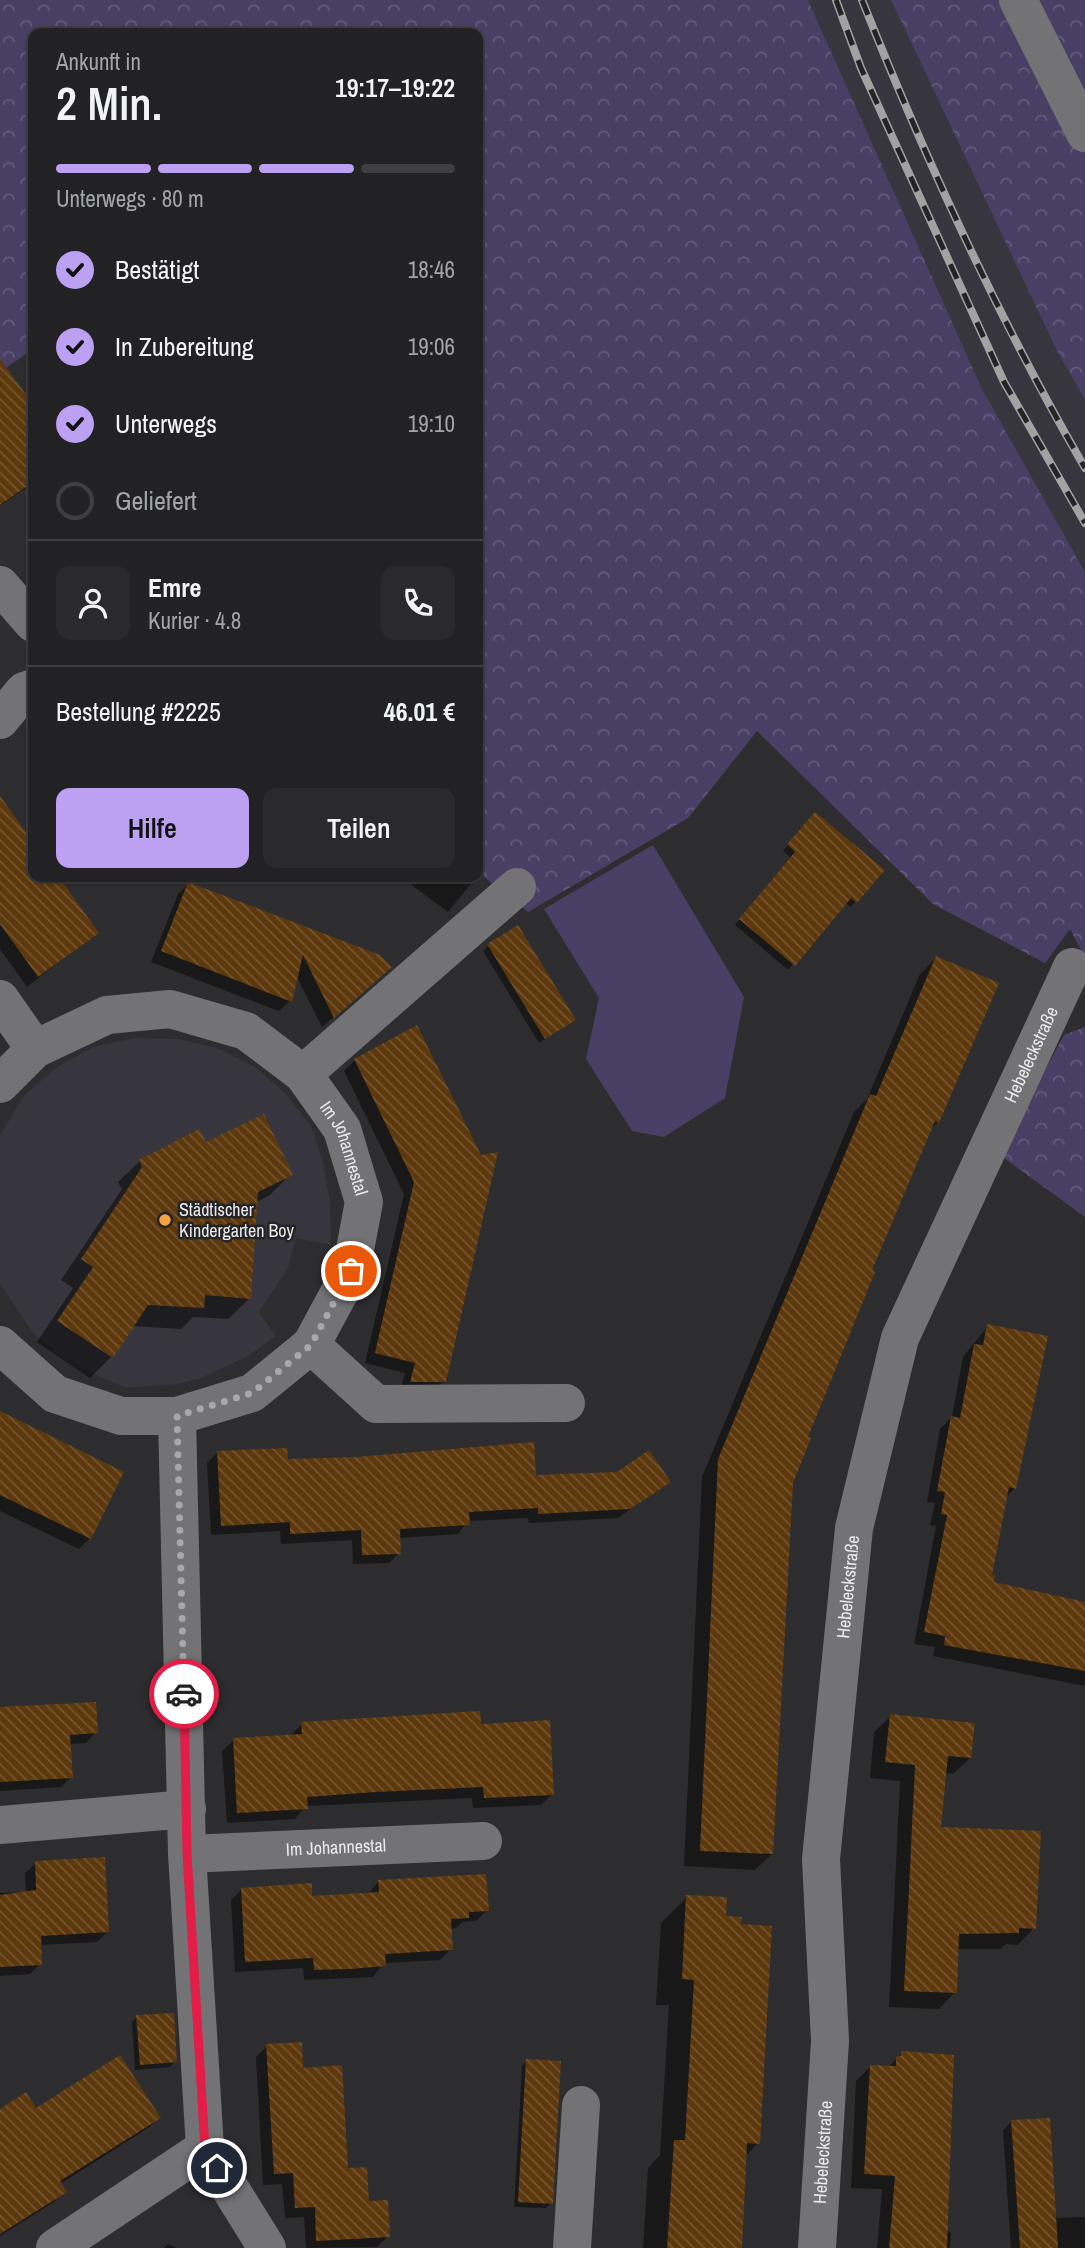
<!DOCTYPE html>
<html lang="de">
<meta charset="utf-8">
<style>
body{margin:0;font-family:"Archivo Narrow",sans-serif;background:#2a2a2c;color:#f1f3f6;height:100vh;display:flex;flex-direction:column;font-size:26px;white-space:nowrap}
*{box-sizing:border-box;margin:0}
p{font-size:23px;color:#a2a4a6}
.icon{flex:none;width:38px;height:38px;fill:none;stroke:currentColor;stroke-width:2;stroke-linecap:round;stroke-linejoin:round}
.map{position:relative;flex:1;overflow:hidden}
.details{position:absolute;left:28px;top:28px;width:455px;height:854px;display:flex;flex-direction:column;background:#222224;border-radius:14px;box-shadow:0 2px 5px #0004,0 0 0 2px #3f3f41}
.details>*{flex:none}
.pin{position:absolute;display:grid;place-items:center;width:60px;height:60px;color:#fff;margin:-30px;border:4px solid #fff;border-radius:50%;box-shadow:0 2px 7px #0007}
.courier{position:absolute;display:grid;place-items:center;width:70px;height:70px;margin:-35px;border:5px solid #e11d48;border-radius:50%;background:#fff;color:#222;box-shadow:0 2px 9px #0007}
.summary em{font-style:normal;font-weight:600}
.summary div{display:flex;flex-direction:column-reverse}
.summary{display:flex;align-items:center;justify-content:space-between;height:119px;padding:0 28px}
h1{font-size:46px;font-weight:600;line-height:52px}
.bar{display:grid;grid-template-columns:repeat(4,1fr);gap:10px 7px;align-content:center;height:84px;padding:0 28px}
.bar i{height:9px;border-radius:5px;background:#3f3f41}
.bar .on{background:#bca0f2}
.bar p{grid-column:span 4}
.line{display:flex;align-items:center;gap:18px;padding:0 28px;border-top:2px solid #3f3f41}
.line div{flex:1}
.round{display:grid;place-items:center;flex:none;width:74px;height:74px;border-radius:14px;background:#2a2a2c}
ol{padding:0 28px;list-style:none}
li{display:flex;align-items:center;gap:21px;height:77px}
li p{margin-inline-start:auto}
li .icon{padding:7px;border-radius:50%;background:#bca0f2;color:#111;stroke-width:4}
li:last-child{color:#a2a4a6}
li i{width:38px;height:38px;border:4px solid #3f3f41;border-radius:50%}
.action{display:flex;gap:14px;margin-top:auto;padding:14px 28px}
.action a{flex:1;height:80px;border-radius:14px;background:#bca0f2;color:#111;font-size:28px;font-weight:600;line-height:80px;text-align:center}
.action a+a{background:#2a2a2c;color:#f1f3f6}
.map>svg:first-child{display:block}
.built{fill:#37353d}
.forest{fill:url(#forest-crowns)}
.park{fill:#493f65}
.shadow{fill:#0007}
.building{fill:url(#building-back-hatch)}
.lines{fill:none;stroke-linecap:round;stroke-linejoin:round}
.minor{stroke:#737376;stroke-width:38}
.rail-casing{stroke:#a2a2a3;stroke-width:8}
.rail{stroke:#242326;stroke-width:5;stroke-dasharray:16;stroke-linecap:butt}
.done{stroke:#a8a8aa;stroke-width:7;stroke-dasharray:0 12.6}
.route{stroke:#e11d48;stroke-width:9}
.poi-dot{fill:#f6a247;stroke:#242326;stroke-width:2.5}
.labels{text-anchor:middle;stroke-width:5;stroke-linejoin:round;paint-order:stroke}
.street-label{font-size:18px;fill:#eaeaeb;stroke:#242326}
.poi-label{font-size:18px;fill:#eaeaeb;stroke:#242326;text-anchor:start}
</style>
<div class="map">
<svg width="1085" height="2248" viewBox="0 0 1085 2248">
<defs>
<pattern id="forest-crowns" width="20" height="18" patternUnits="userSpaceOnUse" patternTransform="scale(1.75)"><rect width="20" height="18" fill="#493f65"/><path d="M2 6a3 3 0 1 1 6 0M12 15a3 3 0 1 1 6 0" fill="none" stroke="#635b7b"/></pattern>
<pattern id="building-back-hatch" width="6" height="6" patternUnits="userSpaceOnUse" patternTransform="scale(1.75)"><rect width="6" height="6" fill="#5d380c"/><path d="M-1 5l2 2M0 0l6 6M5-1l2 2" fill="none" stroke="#745530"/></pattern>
</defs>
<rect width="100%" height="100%" fill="#2d2d30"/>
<g class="built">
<polygon points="808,0 891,0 1057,351 1085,400 1085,572 982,389"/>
<polygon points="135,1038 178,1039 217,1048 255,1067 285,1093 311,1126 323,1162 330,1203 331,1245 296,1238 288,1268 259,1312 276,1336 248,1356 201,1378 177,1384 126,1388 66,1361 33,1333 0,1283 0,1135 24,1096 54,1069 93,1047"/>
</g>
<g class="forest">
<polygon points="0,0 808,0 982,389 1085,572 1085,958 1070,929 1045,963 933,904 757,731 688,818 528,912 478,872 478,33 33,33 33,349 0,372"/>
<polygon points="891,0 1085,0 1085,400 1057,351"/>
<polygon points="1085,1027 1085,1217 1000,1155 1064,1035"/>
</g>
<polygon class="park" points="653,845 744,997 725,1098 664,1137 632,1131 586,1059 599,998 544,909"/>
<g class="shadow">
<polygon points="0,378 33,428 33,483 0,506"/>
<polygon points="0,799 33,845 33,877 56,877 96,933 27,987 0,949"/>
<polygon points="810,819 882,870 851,907 845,903 788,970 735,925 791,858 783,851"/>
<polygon points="401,877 470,877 474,880 448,912"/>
<polygon points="188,884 379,978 322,1027 296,975 290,1001 279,1011 151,962 178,894"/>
<polygon points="488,946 574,1020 539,1043 483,951"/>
<polygon points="936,958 938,1122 929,1131 869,1271 805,1438 792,1483 772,1854 755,1870 684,1866 702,1477 854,1112 867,1099 920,974"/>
<polygon points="417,1028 444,1381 433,1392 400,1392 405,1373 365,1363 404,1194 344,1071 355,1060"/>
<polygon points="205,1145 291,1174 270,1195 255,1203 250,1298 228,1319 193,1317 181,1329 132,1326 111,1357 90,1378 37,1342 73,1288 61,1280 122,1189 118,1182 140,1161"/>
<polygon points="988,1326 1015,1488 1005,1498 990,1576 991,1584 1085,1604 1085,1686 933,1656 935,1647 914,1644 936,1526 930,1525 935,1503 927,1502 940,1429 952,1417 963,1357"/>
<polygon points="0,1413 90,1538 79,1549 0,1511"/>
<polygon points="217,1453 286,1461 535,1477 668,1481 618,1518 529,1523 528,1518 468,1521 458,1534 399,1538 399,1553 389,1563 353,1564 352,1540 281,1544 280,1531 211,1535 207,1463"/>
<polygon points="891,1716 970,1758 953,1774 944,1773 939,1829 1034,1928 1018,1945 1006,1944 1001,1949 957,1949 955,1992 939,2009 889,2007 900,1781 870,1778 874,1732"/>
<polygon points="0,1717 96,1732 86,1743 69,1744 71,1777 61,1787 0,1791"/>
<polygon points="302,1724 480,1726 552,1794 541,1805 473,1808 472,1798 306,1806 295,1819 227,1823 222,1751 234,1740 291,1735"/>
<polygon points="36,1863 108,1931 97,1942 39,1945 40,1964 30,1974 0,1976 0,1893 26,1892 25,1873"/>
<polygon points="379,1881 487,1910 476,1921 463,1922 456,1928 450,1929 451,1949 440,1960 384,1963 373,1977 304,1980 303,1968 235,1972 231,1900 242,1889 311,1898 368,1894"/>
<polygon points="687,1897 724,1917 758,2143 745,2157 740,2248 643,2248 648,2168 660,2155 669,2005 656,2005 661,1923"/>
<polygon points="137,2017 175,2062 170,2067 135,2070 132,2022"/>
<polygon points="267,2046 301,2069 347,2169 388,2236 377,2247 306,2248 304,2217 285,2218 282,2184 263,2185 256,2057"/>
<polygon points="902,2053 946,2231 951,2232 950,2248 877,2248 882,2189 851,2188 856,2081 870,2067 887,2068"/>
<polygon points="527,2061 551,2203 546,2208 514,2207 522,2066"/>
<polygon points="159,2118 148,2128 60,2184 65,2191 54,2202 0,2236 0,2148"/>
<polygon points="1012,2121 1055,2218 1085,2217 1085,2248 1011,2248 1003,2130"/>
<polygon points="168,2244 177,2248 164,2248"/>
</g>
<g class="building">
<polygon points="0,359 33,404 33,482 0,505"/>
<polygon points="0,796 33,842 33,877 59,877 99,933 38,977 0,924"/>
<polygon points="815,812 885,870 857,903 851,898 795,966 739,919 795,852 787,844"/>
<polygon points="188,882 380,955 392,967 334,1018 303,955 292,1002 161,951"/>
<polygon points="518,925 576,1020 545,1039 487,944"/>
<polygon points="936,956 999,983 939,1123 935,1121 872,1270 875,1272 808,1437 811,1438 793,1483 773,1854 700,1851 718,1459 870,1094 876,1096"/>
<polygon points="417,1025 481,1155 498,1152 446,1382 410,1382 415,1363 375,1353 414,1182 354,1059"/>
<polygon points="264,1114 293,1175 258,1192 251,1299 205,1295 204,1308 148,1305 113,1358 57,1321 93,1267 81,1259 142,1167 139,1160 199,1129 206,1142"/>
<polygon points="987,1324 1048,1336 1016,1489 1009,1487 992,1575 995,1576 994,1582 1085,1602 1085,1671 944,1645 945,1636 924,1632 947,1515 941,1514 945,1492 937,1491 951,1416 960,1418 974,1344 983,1345"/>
<polygon points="0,1411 124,1472 91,1539 0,1495"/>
<polygon points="534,1442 536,1475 617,1472 649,1450 671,1482 630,1509 538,1514 538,1508 469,1512 470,1525 400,1529 401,1554 362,1555 361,1530 290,1534 290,1522 221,1526 217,1451 287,1448 288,1459 357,1457"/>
<polygon points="96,1702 98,1733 70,1735 73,1778 0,1782 0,1707"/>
<polygon points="480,1711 481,1724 550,1720 554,1795 484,1798 483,1787 376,1792 307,1797 308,1809 237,1813 233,1738 302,1734 301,1722"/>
<polygon points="890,1714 975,1723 971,1758 948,1756 941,1827 1041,1831 1036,1929 1019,1928 1019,1933 959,1934 957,1993 904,1991 915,1765 885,1762"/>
<polygon points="105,1857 109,1932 41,1936 42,1965 0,1967 0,1895 36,1890 35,1861"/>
<polygon points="486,1874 489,1911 469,1912 469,1918 451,1919 453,1950 385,1954 386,1966 350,1969 314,1970 313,1958 245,1962 241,1888 312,1883 312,1896 379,1892 378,1880"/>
<polygon points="686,1895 727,1897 726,1916 742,1917 741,1924 772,1926 760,2144 747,2143 742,2248 667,2248 674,2140 685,2140 694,1980 682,1979"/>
<polygon points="174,2013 177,2062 140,2065 136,2015"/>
<polygon points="302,2042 303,2068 342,2065 348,2168 367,2167 369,2201 388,2200 390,2237 316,2241 315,2207 295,2208 293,2173 274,2174 266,2044"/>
<polygon points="901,2051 954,2055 947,2248 889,2248 895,2176 864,2174 870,2065 896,2066 896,2056 901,2056"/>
<polygon points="120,2055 161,2118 60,2181 67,2192 0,2234 0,2109 26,2092 36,2108"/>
<polygon points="526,2059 561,2061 553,2204 518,2202"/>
<polygon points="1050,2118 1058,2248 1020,2248 1011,2120"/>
</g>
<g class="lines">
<g class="minor">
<polyline points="1018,0 1085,133"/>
<polyline points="0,585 33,623"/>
<polyline points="0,720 24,691 33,688"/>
<polyline points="0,999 35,1049"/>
<polyline points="303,1074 517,887"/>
<path id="s1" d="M0,1084L35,1049L107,1015L170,1009L246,1031L303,1074L342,1129L364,1202L351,1271L311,1345L252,1393L177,1416H121L55,1394L0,1345"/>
<polyline points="311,1345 376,1404 566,1403"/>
<polyline points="177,1416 187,1854 205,2148 267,2248"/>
<polyline points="0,1825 187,1809"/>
<path id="s2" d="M187,1854L483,1841"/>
<polyline points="55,2248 205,2148"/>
<polyline points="572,2248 581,2105"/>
<path id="s3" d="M817,2248L830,2041L821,1859L854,1528L900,1338L1072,967"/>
</g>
<g class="rail-casing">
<g id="rail">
<polyline points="836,0 861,68 1004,382 1085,523"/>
<path d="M862,0C925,158 999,320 1085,468"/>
</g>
</g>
<use href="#rail" class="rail"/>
</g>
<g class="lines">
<polyline class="done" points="184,1694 177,1416 252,1393 311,1345 351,1271"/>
<polyline class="route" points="184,1694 187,1854 205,2148 217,2168"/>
</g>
<circle class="poi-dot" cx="165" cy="1220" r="7"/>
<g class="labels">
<g class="street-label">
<text dy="6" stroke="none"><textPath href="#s3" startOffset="1230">Hebeleckstraße</textPath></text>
<text dy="6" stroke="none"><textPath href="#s1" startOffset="429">Im Johannestal</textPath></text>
<text dy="6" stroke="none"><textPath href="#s3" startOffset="663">Hebeleckstraße</textPath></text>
<text dy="6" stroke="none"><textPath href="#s2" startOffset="149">Im Johannestal</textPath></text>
<text dy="6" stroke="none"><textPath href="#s3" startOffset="96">Hebeleckstraße</textPath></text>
</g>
<g class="poi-label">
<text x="179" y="1216">Städtischer<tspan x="179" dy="21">Kindergarten Boy</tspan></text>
</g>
</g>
</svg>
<div class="pin" style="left:351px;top:1271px;background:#ea580c"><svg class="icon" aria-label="bag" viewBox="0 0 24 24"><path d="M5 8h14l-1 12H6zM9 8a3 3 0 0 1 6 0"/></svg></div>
<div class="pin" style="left:217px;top:2168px;background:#1f2937"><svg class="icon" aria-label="home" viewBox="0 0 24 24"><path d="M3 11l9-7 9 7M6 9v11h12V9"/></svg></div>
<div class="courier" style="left:184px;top:1694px"><svg class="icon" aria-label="car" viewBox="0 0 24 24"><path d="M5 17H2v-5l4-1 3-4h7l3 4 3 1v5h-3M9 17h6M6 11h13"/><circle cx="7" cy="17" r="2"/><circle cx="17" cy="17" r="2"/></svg></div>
<section class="details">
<div class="summary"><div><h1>2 Min.</h1><p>Ankunft in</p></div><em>19:17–19:22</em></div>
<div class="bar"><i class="on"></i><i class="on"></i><i class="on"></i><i></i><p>Unterwegs · 80 m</p></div>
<ol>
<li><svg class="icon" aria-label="check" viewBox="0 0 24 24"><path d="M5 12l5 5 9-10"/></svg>Bestätigt<p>18:46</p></li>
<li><svg class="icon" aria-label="check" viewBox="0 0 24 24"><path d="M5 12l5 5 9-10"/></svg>In Zubereitung<p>19:06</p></li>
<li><svg class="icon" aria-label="check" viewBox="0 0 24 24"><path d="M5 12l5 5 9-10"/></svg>Unterwegs<p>19:10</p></li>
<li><i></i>Geliefert</li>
</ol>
<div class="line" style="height:126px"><a class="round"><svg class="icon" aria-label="person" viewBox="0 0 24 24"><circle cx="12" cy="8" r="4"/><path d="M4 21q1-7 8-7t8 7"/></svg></a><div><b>Emre</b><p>Kurier · 4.8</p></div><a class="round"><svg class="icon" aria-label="phone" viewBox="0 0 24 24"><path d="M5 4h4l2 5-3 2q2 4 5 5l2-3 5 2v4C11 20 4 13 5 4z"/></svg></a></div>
<div class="line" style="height:91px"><div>Bestellung #2225</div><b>46.01 €</b></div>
<div class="action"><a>Hilfe</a><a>Teilen</a></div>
</section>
</div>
